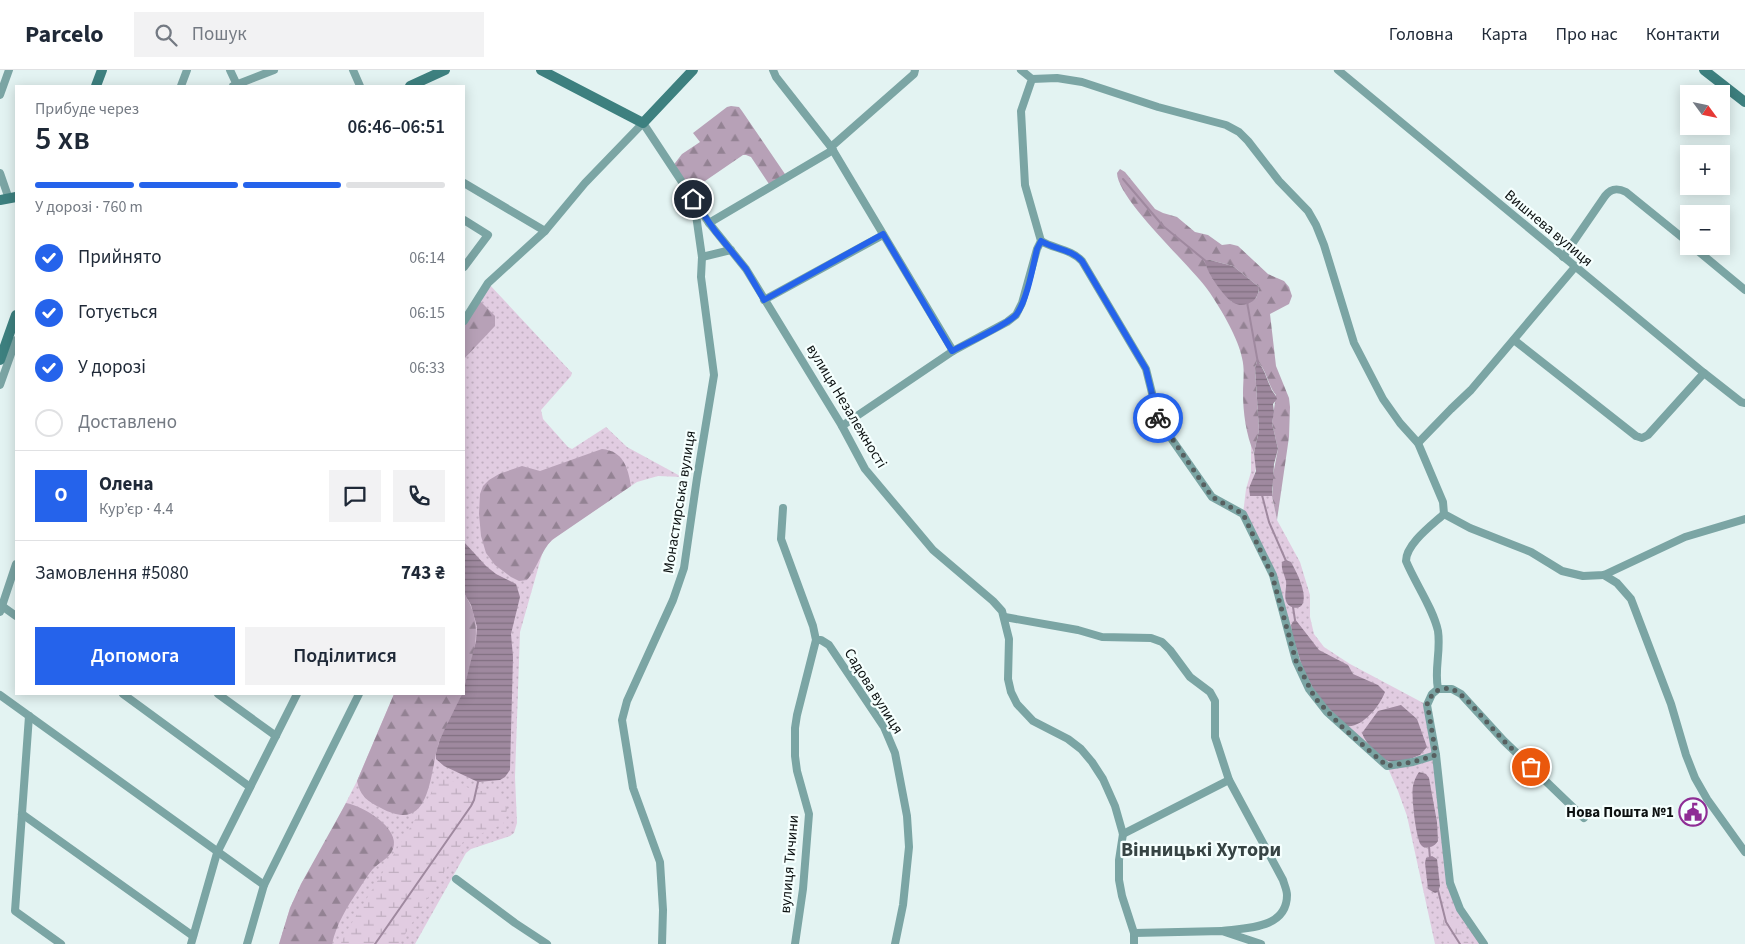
<!DOCTYPE html>
<html lang="uk">
<meta charset="utf-8">
<style>
body{margin:0;font-family:"Source Sans 3",sans-serif;background:#f2f2f3;color:#1f2937;height:100vh;display:flex;flex-direction:column;font-size:19px;white-space:nowrap}
*{box-sizing:border-box;margin:0}
p{font-size:16px;color:#747a83}
.icon{flex:none;width:28px;height:28px;fill:none;stroke:currentColor;stroke-width:2;stroke-linecap:round;stroke-linejoin:round}
.map{position:relative;flex:1;overflow:hidden}
.panel{position:absolute;left:15px;top:15px;width:450px;height:610px;display:flex;flex-direction:column;background:#fff;border-radius:0px;box-shadow:0 2px 12px #0003}
.panel>*{flex:none}
.needle{width:32px;rotate:123deg}
.fabs{position:absolute;left:1680px;top:15px;display:grid;gap:10px}
.fabs a{display:grid;place-items:center;width:50px;height:50px;border-radius:0px;background:#fff;box-shadow:0 2px 12px #0003;font-size:25px}
.pin{position:absolute;display:grid;place-items:center;width:42px;height:42px;color:#fff;margin:-21px;border:2px solid #fff;border-radius:50%;box-shadow:0 1px 5px #0007}
.courier{position:absolute;display:grid;place-items:center;width:50px;height:50px;margin:-25px;border:4px solid #2563eb;border-radius:50%;background:#fff;color:#222;box-shadow:0 1px 6px #0007}
.head em{font-style:normal;font-weight:600}
.head div{display:flex;flex-direction:column-reverse}
.head{display:flex;align-items:center;justify-content:space-between;height:85px;padding:0 20px}
h1{font-size:32px;font-weight:600;line-height:38px}
.bar{display:grid;grid-template-columns:repeat(4,1fr);gap:8px 5px;align-content:center;height:60px;padding:0 20px}
.bar i{height:6px;border-radius:4px;background:#e0e1e3}
.bar .active{background:#2563eb}
.bar p{grid-column:span 4}
.line{display:flex;align-items:center;gap:12px;padding:0 20px;border-top:1px solid #e0e1e3}
.line div{flex:1}
.round{display:grid;place-items:center;flex:none;width:52px;height:52px;border-radius:0px;background:#f2f2f3}
ol{padding:0 20px;list-style:none}
li{display:flex;align-items:center;gap:15px;height:55px}
li p{margin-inline-start:auto}
li .icon{padding:5px;border-radius:50%;background:#2563eb;color:#fff;stroke-width:4}
li:last-child{color:#747a83}
li i{width:28px;height:28px;border:2px solid #e0e1e3;border-radius:50%}
.primary-button{display:flex;gap:10px;margin-top:auto;padding:10px 20px}
.primary-button a{flex:1;height:58px;border-radius:0px;background:#2563eb;color:#fff;font-size:20px;font-weight:600;line-height:58px;text-align:center}
.primary-button a+a{background:#f2f2f3;color:#1f2937}
header{display:flex;align-items:center;gap:30px;box-sizing:border-box;height:70px;padding:0 25px;background:#fff;border-bottom:1px solid #e0e1e3}
header strong{font-size:24px}
nav{display:flex;gap:28px;margin-inline-start:auto;font-size:18px}
.search{width:350px;height:45px;background:#f2f2f3;display:flex;align-items:center;gap:12px;box-sizing:border-box;padding:0 18px;border-radius:0px;color:#747a83;font-size:19px}
.map>svg:first-child{display:block}
.grass{fill:url(#grass-dots)}
.forest{fill:url(#forest-firs);fill-rule:evenodd}
.wetland{fill:url(#wetland-marsh)}
.water{fill:url(#water-rules)}
.lines{fill:none;stroke-linecap:round;stroke-linejoin:round}
.stream{stroke:#9f899f;stroke-width:2}
.street{stroke:#7ba5a4;stroke-width:8}
.secondary{stroke:#3d807f;stroke-width:10}
.done{stroke:#576060;stroke-width:5;stroke-dasharray:0 9}
.route{stroke:#2563eb;stroke-width:6}
.labels{text-anchor:middle;stroke-width:4.5;stroke-linejoin:round;paint-order:stroke}
.street-label{font-size:15px;fill:#0c1111;stroke:#f5fffe}
.poi-label{font-size:15px;font-weight:bold;fill:#0c1111;stroke:#f5fffe;text-anchor:end}
.district-label{font-size:20px;font-weight:bold;fill:#374444;stroke:#f5fffe}
</style>
<header>
<strong>Parcelo</strong>
<div class="search"><svg class="icon" aria-label="search" viewBox="0 0 24 24"><circle cx="10" cy="10" r="6"/><path d="M15 15l6 6"/></svg>Пошук</div>
<nav><a>Головна</a><a>Карта</a><a>Про нас</a><a>Контакти</a></nav>
</header>
<div class="map">
<svg width="1745" height="874" viewBox="0 0 1745 874">
<defs>
<pattern id="grass-dots" width="8" height="8" patternUnits="userSpaceOnUse" patternTransform="scale(1.25)"><rect width="8" height="8" fill="#e1cce1"/><path d="M2 2h.1M6 6h.1" fill="none" stroke="#c0aec0" stroke-width="1.8" stroke-linecap="round"/></pattern>
<pattern id="forest-firs" width="22" height="20" patternUnits="userSpaceOnUse" patternTransform="scale(1.25)"><rect width="22" height="20" fill="#b7a1b7"/><path d="M5 1l3.5 6h-7zM16 11l3.5 6h-7z" fill="#938293"/></pattern>
<pattern id="wetland-marsh" width="20" height="14" patternUnits="userSpaceOnUse" patternTransform="scale(1.25)"><rect width="20" height="14" fill="#e1cce1"/><path d="M1 5h8M5 5V1M11 12h8M15 12V8" fill="none" stroke="#c0aec0"/></pattern>
<pattern id="water-rules" width="6" height="5" patternUnits="userSpaceOnUse" patternTransform="scale(1.25)"><rect width="6" height="5" fill="#9f899f"/><path d="M0 2.5h6" fill="none" stroke="#806f80"/></pattern>
</defs>
<rect width="100%" height="100%" fill="#e3f3f2"/>
<g class="grass">
<polygon points="488,213 572,303 571,306 541,340 543,349 568,377 572,379 606,357 627,377 682,407 658,406 637,412 558,465 547,475 543,481 520,562 515,707 517,753 514,763 510,766 471,779 466,783 415,874 279,874 290,838 301,814 329,766 357,711 394,624 464,624 464,251"/>
<path d="M1251,374C1254,382 1257,393 1255,402C1253,411 1249,416 1250,426H1272L1277,450L1300,492L1310,525V547L1314,564L1324,577L1350,594L1427,635L1453,823L1484,874H1435L1407,746L1398,721L1387,696L1341,656L1304,609L1273,505L1243,444L1246,419L1251,402Z"/>
</g>
<g class="forest">
<polygon points="731,36 739,37 742,41 787,107 771,117 751,87 746,85 743,85 689,122 672,97 682,84 700,72 693,63 727,37"/>
<path d="M1120,99L1125,102L1155,139L1163,143L1177,147L1195,162L1208,165L1222,175L1230,174L1238,176L1268,204L1284,211L1289,217L1292,226L1289,234L1270,244L1276,296L1289,328L1290,337L1289,367L1277,450L1272,426L1273,418L1272,410L1278,379L1272,353L1276,325C1267,314 1267,300 1257,291L1255,298L1259,360L1254,383C1246,365 1243,342 1243,323C1243,311 1245,300 1242,288C1239,270 1221,239 1210,223C1192,196 1118,131 1117,103ZM1210,190L1233,196L1259,217V221L1256,228L1232,232L1218,216L1206,196Z"/>
<polygon points="478,229 495,246 495,256 464,289 464,251"/>
<path d="M602,379C623,381 628,397 631,416L552,470C541,481 538,497 527,510L519,511L511,507L495,495L486,483L481,466L479,444L480,424L483,416L489,410L499,404L522,396L540,401Z"/>
<path d="M464,523C485,557 474,582 464,618Z"/>
<path d="M394,624H462C458,633 454,643 450,652C446,659 441,665 439,672C429,703 432,766 381,738C368,732 360,726 357,711Z"/>
<path d="M346,733C363,736 401,758 393,779C389,789 379,792 372,800C367,806 363,813 359,819C347,837 337,853 332,874H279L290,838L301,814Z"/>
</g>
<g class="wetland">
<polygon points="445,708 476,721 497,721 501,724 507,738 505,750 503,754 463,772 399,874 341,874 345,864 438,712 441,709"/>
<polygon points="1442,837 1453,847 1469,874 1448,874 1439,848"/>
</g>
<g class="water">
<path d="M1210,190L1233,196L1259,217C1259,223 1257,227 1253,231C1248,235 1239,236 1234,233C1225,229 1205,200 1205,191Z"/>
<path d="M1257,291C1265,299 1266,308 1271,318C1272,322 1276,324 1277,329L1273,334L1274,342L1272,353L1278,379L1274,394L1272,426H1250L1249,418L1256,401L1254,383L1259,360L1255,298Z"/>
<polygon points="464,472 486,496 496,504 516,514 520,527 511,564 513,587 510,700 505,707 500,710 478,712 444,696 436,689 436,683 440,669 462,624 464,624 464,618 476,571 477,557 471,535 464,523"/>
<path d="M1286,490L1291,492C1296,501 1307,522 1303,533C1300,541 1288,538 1286,531C1284,524 1287,517 1286,511C1284,503 1281,500 1282,492Z"/>
<path d="M1295,549L1319,580L1348,595L1353,604L1378,615L1385,622C1380,636 1362,658 1347,656L1318,628L1303,599L1292,564L1291,555Z"/>
<path d="M1401,635L1417,649L1427,677L1420,685C1403,692 1390,697 1376,683C1370,676 1365,671 1362,663L1378,641Z"/>
<path d="M1419,702L1426,704L1429,708L1437,752L1438,771C1435,775 1433,777 1428,777C1425,778 1424,778 1421,775C1416,769 1411,725 1413,716C1414,711 1416,706 1419,702Z"/>
<polygon points="1432,786 1437,789 1440,816 1438,822 1435,823 1428,819 1425,793 1426,788"/>
</g>
<g class="lines">
<g class="stream">
<polyline points="1123,109 1163,156 1207,192"/>
<polyline points="1247,232 1258,293"/>
<polyline points="1262,425 1269,452 1286,491"/>
<polyline points="1293,537 1295,550"/>
<polyline points="1429,776 1430,789"/>
<polyline points="1438,820 1446,852 1460,874"/>
<polyline points="375,874 471,736 474,730 478,712"/>
</g>
<g class="street">
<polyline points="230,0 237,15"/>
<polyline points="353,0 360,16"/>
<polyline points="773,0 776,7 831,77 953,281"/>
<polyline points="1338,0 1704,303 1741,332 1745,333"/>
<polyline points="1032,9 1057,8 1082,12 1158,37 1226,55 1239,62 1248,71 1279,111 1308,141 1316,155 1324,175 1354,273 1383,329 1400,353 1418,373 1443,432 1444,444 1470,458 1531,482 1562,501 1583,506 1604,505 1685,467 1745,449"/>
<polyline points="181,16 187,0"/>
<polyline points="233,16 274,0"/>
<polyline points="0,25 9,0"/>
<polyline points="831,77 914,4 915,0"/>
<polyline points="0,103 9,129"/>
<polyline points="464,113 545,161"/>
<polyline points="464,150 488,165 464,197"/>
<polyline points="709,153 833,80"/>
<path d="M1041,171C1054,179 1071,179 1082,191L1146,299L1159,351L1212,427L1243,444L1273,505L1296,591L1309,619L1327,642L1387,696L1413,692L1436,685"/>
<polyline points="1692,176 1745,220"/>
<polyline points="702,187 731,180"/>
<path d="M1563,187L1605,126C1611,118 1618,118 1626,122L1689,173"/>
<polyline points="764,230 883,165"/>
<polyline points="464,251 488,213 545,161 585,113 643,53 709,153 746,199 842,356 865,399 933,480 993,531 1002,541 1009,569 1008,609 1011,622 1017,634 1033,651 1068,669 1081,679 1092,692 1103,709 1115,736 1123,764 1119,790 1119,810 1122,826 1134,863 1134,874"/>
<polyline points="1514,270 1636,366 1642,368 1648,365 1704,303"/>
<polyline points="0,315 16,270"/>
<polyline points="842,356 953,281 1007,252 1016,245 1022,233 1037,179 1041,171 1025,115 1021,41 1032,9 1021,0"/>
<polyline points="1418,373 1451,339 1471,320 1575,197"/>
<polyline points="783,438 781,469 813,556 816,570 797,645 795,658 795,686 797,701 809,744 803,819 795,874"/>
<path d="M1444,444C1432,455 1406,474 1406,491C1415,513 1433,538 1438,561C1441,581 1434,600 1438,619L1432,624L1427,635L1436,685L1450,813L1460,839L1484,874"/>
<polyline points="1604,505 1617,513 1631,529 1671,634 1686,685 1695,708 1707,729 1745,782"/>
<polyline points="2,536 16,546"/>
<polyline points="0,542 16,494"/>
<path d="M1005,547L1078,560L1102,567L1151,568L1162,572L1170,580L1190,607L1210,622L1215,631V667L1229,710L1283,810C1284,814 1287,820 1287,825C1287,859 1246,858 1222,861"/>
<polyline points="816,570 821,570 829,575 884,657 895,683 907,746 909,777 903,835 895,874"/>
<polyline points="1438,619 1452,619 1461,624 1504,671 1584,748"/>
<polyline points="123,624 250,717"/>
<polyline points="218,624 276,666"/>
<polyline points="0,625 264,815"/>
<polyline points="29,646 15,841 61,874"/>
<polyline points="22,744 193,866"/>
<polyline points="1123,764 1229,710"/>
<polyline points="456,809 515,853 547,874"/>
<polyline points="1134,863 1222,861 1261,874"/>
<polyline points="191,874 217,783 297,624"/>
<polyline points="247,874 264,815 359,624"/>
<polyline points="662,874 663,840 660,792 633,718 622,650 627,631 673,530 684,498 697,408 714,305 701,207 702,187 694,131"/>
</g>
<g class="secondary">
<polyline points="541,0 643,53 693,0"/>
<polyline points="1704,0 1745,32"/>
<polyline points="96,16 102,0"/>
<polyline points="410,16 445,0"/>
<polyline points="0,130 16,127"/>
<polyline points="0,290 16,245"/>
</g>
</g>
<g class="lines">
<polyline class="done" points="1158,348 1212,427 1243,444 1272,505 1296,591 1315,628 1341,656 1387,696 1413,692 1436,685 1427,632 1435,621 1448,618 1456,621 1466,629 1504,671 1531,697"/>
<path class="route" d="M693,129L715,161L746,199L764,230L883,164L952,281C967,273 1007,255 1016,245C1027,231 1033,196 1037,179L1041,171C1054,179 1071,179 1082,191L1146,299L1158,348"/>
</g>
<defs>
<g id="civic-ring" transform="scale(1.4375)"><circle r="9.5" fill="#f5fffe" stroke="#8e2d95" stroke-width="1.5"/><path d="M-.6-6.5H3V-4.5H.6V-3L4-1V1h2V6H-6V1h2V-1L-.6-3ZM-1.2 2.5V6h2.4V2.5Z" fill="#8e2d95"/></g>
</defs>
<g fill-rule="evenodd">
<use href="#civic-ring" x="1693" y="742"/>
</g>
<g class="labels">
<g class="street-label">
<text transform="translate(1549 158) rotate(40)" y="5">Вишнева вулиця</text>
<text transform="translate(847 336) rotate(59)" y="5">вулиця Незалежності</text>
<text transform="translate(679 432) rotate(-81)" y="5">Монастирська вулиця</text>
<text transform="translate(874 621) rotate(58)" y="5">Садова вулиця</text>
<text transform="translate(789 794) rotate(-85)" y="5">вулиця Тичини</text>
</g>
<g class="poi-label">
<text x="1674" y="747">Нова Пошта №1</text>
</g>
<g class="district-label">
<text x="1201" y="786">Вінницькі Хутори</text>
</g>
</g>
</svg>
<div class="fabs">
<a><svg class="needle" viewBox="-14 -14 28 28"><path d="M0-13l5 13h-10z" fill="#e53935"/><path d="M0 13l5-13h-10z" fill="#747a83"/></svg></a>
<a>+</a>
<a>−</a>
</div>
<div class="pin" style="left:1531px;top:697px;background:#ea580c"><svg class="icon" aria-label="bag" viewBox="0 0 24 24"><path d="M5 8h14l-1 12H6zM9 8a3 3 0 0 1 6 0"/></svg></div>
<div class="pin" style="left:693px;top:129px;background:#1f2937"><svg class="icon" aria-label="home" viewBox="0 0 24 24"><path d="M3 11l9-7 9 7M6 9v11h12V9"/></svg></div>
<div class="courier" style="left:1158px;top:348px"><svg class="icon" aria-label="bike" viewBox="0 0 24 24"><circle cx="6" cy="16" r="4"/><circle cx="18" cy="16" r="4"/><path d="M6 16l4-8h5l3 8M10 8l3 8H6M13 5h3"/></svg></div>
<section class="panel">
<div class="head"><div><h1>5 хв</h1><p>Прибуде через</p></div><em>06:46–06:51</em></div>
<div class="bar"><i class="active"></i><i class="active"></i><i class="active"></i><i></i><p>У дорозі · 760 m</p></div>
<ol>
<li><svg class="icon" aria-label="check" viewBox="0 0 24 24"><path d="M5 12l5 5 9-10"/></svg>Прийнято<p>06:14</p></li>
<li><svg class="icon" aria-label="check" viewBox="0 0 24 24"><path d="M5 12l5 5 9-10"/></svg>Готується<p>06:15</p></li>
<li><svg class="icon" aria-label="check" viewBox="0 0 24 24"><path d="M5 12l5 5 9-10"/></svg>У дорозі<p>06:33</p></li>
<li><i></i>Доставлено</li>
</ol>
<div class="line" style="height:90px"><b class="round" style="background:#2563eb;color:#fff">О</b><div><b>Олена</b><p>Кур’єр · 4.4</p></div><a class="round"><svg class="icon" aria-label="chat" viewBox="0 0 24 24"><path d="M4 5h16v11H9l-5 4z"/></svg></a><a class="round"><svg class="icon" aria-label="phone" viewBox="0 0 24 24"><path d="M5 4h4l2 5-3 2q2 4 5 5l2-3 5 2v4C11 20 4 13 5 4z"/></svg></a></div>
<div class="line" style="height:65px"><div>Замовлення #5080</div><b>743 ₴</b></div>
<div class="primary-button"><a>Допомога</a><a>Поділитися</a></div>
</section>
</div>
